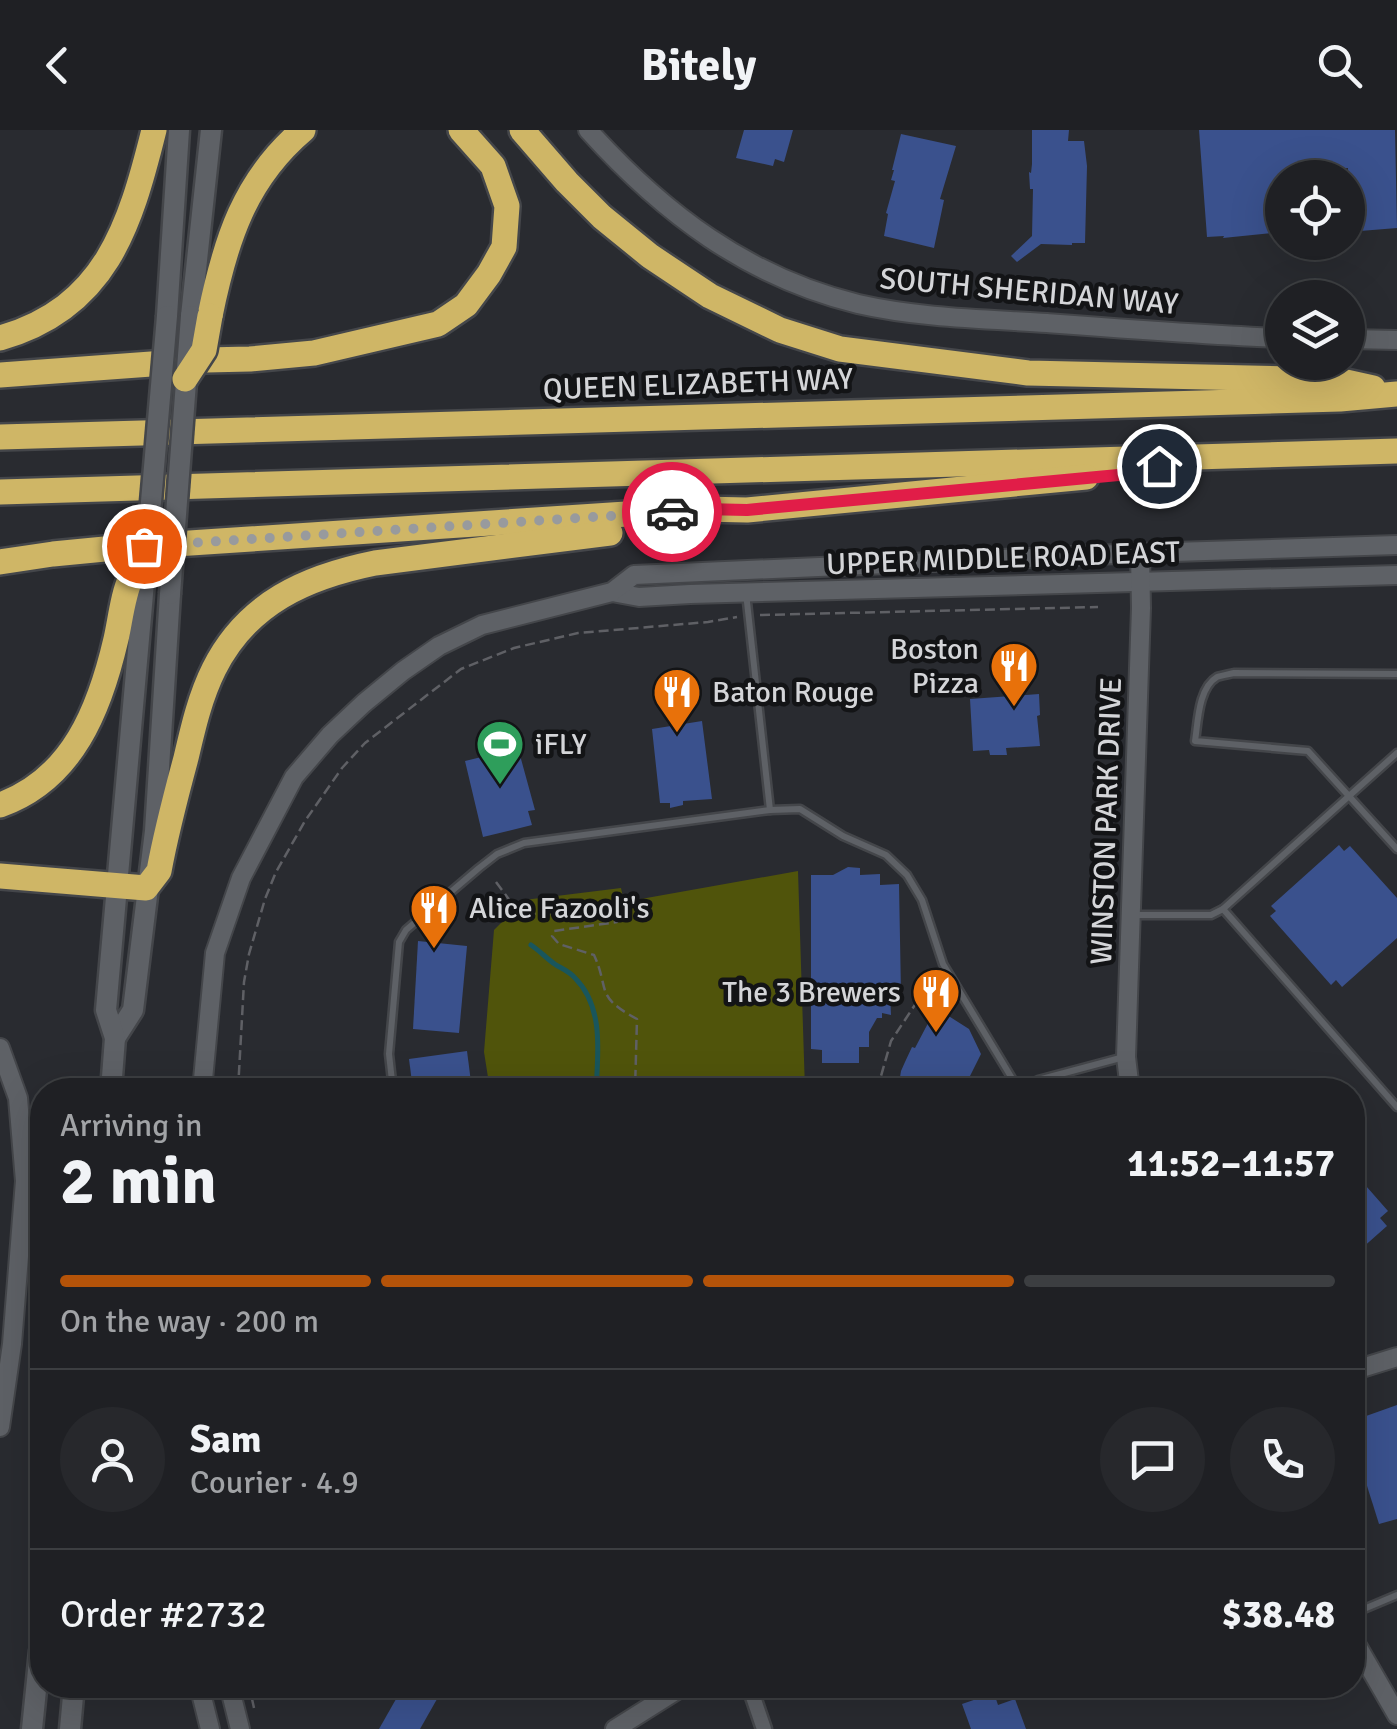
<!DOCTYPE html>
<meta charset="utf-8">
<style>
body{margin:0;font-family:Signika,sans-serif;background:#27282c;color:#f1f3f6;height:100vh;display:flex;flex-direction:column;font-size:38px;white-space:nowrap}
*{box-sizing:border-box;margin:0}
p{font-size:32px;color:#a1a3a6}
.icon{flex:none;width:55px;height:55px;fill:none;stroke:currentColor;stroke-width:2;stroke-linecap:round;stroke-linejoin:round}
.map{position:relative;flex:1;overflow:hidden}
.sheet{position:absolute;left:30px;top:948px;width:1335px;height:620px;display:flex;flex-direction:column;background:#1f2024;border-radius:40px;box-shadow:0 10px 40px #0002,0 0 0 2px #3c3e41}
.sheet>*{flex:none}
.controls{position:absolute;left:1265px;top:30px;display:grid;gap:20px}
.controls a{display:grid;place-items:center;width:100px;height:100px;border-radius:50%;background:#1f2024;box-shadow:0 10px 40px #0002,0 0 0 2px #3c3e41;font-size:50px}
.pin{position:absolute;display:grid;place-items:center;width:85px;height:85px;color:#fff;margin:-42px;border:5px solid #fff;border-radius:50%;box-shadow:0 2px 10px #0007}
.courier{position:absolute;display:grid;place-items:center;width:100px;height:100px;margin:-50px;border:8px solid #e11d48;border-radius:50%;background:#fff;color:#222;box-shadow:0 2px 12px #0007}
.headline em{font-style:normal;font-weight:700}
.headline div{display:flex;flex-direction:column-reverse}
.headline{display:flex;align-items:center;justify-content:space-between;height:170px;padding:0 30px}
h1{font-size:65px;font-weight:700;line-height:75px}
.bar{display:grid;grid-template-columns:repeat(4,1fr);gap:15px 10px;align-content:center;height:120px;padding:0 30px}
.bar i{height:12px;border-radius:8px;background:#3c3e41}
.bar .current{background:#b45309}
.bar p{grid-column:span 4}
.line{display:flex;align-items:center;gap:25px;padding:0 30px;border-top:2px solid #3c3e41}
.line div{flex:1}
.round{display:grid;place-items:center;flex:none;width:105px;height:105px;border-radius:52px;background:#27282c}
header{display:flex;justify-content:space-between;align-items:center;height:130px;padding:0 30px;background:#1f2024;font-size:45px;font-weight:700}
.map>svg:first-child{display:block}
.green{fill:#50540b}
.lines{fill:none;stroke-linecap:round;stroke-linejoin:round}
.stream{stroke:#19565c;stroke-width:5}
.building{fill:#3a518d}
.service-casing{stroke:#44464a;stroke-width:11}
.minor-casing{stroke:#44464a;stroke-width:19}
.tertiary-casing{stroke:#44464a;stroke-width:22}
.secondary-casing{stroke:#44464a;stroke-width:25}
.motorway-casing{stroke:#44464a;stroke-width:30}
.path{stroke:#5f6065;stroke-width:2.5;stroke-dasharray:10 5;stroke-linecap:butt}
.service{stroke:#5e6166;stroke-width:6}
.minor{stroke:#5e6166;stroke-width:14}
.tertiary{stroke:#5e6166;stroke-width:18}
.secondary{stroke:#5e6166;stroke-width:20}
.motorway{stroke:#cfb666;stroke-width:25}
.secondary-bridge-casing{stroke:#44464a;stroke-width:25;stroke-linecap:butt}
.motorway-bridge-casing{stroke:#44464a;stroke-width:30;stroke-linecap:butt}
.secondary-bridge{stroke:#5e6166;stroke-width:20}
.motorway-bridge{stroke:#cfb666;stroke-width:25}
.done{stroke:#989a9d;stroke-width:10;stroke-dasharray:0 18}
.route{stroke:#e11d48;stroke-width:12}
.labels{text-anchor:middle;stroke-width:9;stroke-linejoin:round;paint-order:stroke}
.street-label{font-size:30px;fill:#d4d5d8;stroke:#131416}
.poi-label{font-size:30px;fill:#d4d5d8;stroke:#131416;text-anchor:start}
</style>
<header><svg class="icon" aria-label="back" viewBox="0 0 24 24"><path d="M15 5l-7 7 7 7"/></svg>Bitely<svg class="icon" aria-label="search" viewBox="0 0 24 24"><circle cx="10" cy="10" r="6"/><path d="M15 15l6 6"/></svg></header>
<div class="map">
<svg width="1397" height="1599" viewBox="0 0 1397 1599">
<rect width="100%" height="100%" fill="#292b30"/>
<polygon class="green" points="798,741 805,960 490,960 484,922 494,800 524,770 621,758 624,772"/>
<g class="lines">
<path class="stream" d="M531,815C540,821 547,829 556,835C563,839 570,842 575,848C604,877 598,923 596,960"/>
</g>
<g class="building">
<polygon points="744,0 793,0 784,32 775,29 773,36 736,28"/>
<polygon points="1032,0 1069,0 1068,11 1084,11 1087,36 1085,113 1072,113 1072,115 1041,114 1017,132 1011,126 1032,106 1033,59 1030,59 1029,42 1031,43 1032,34"/>
<polygon points="1199,0 1395,0 1397,98 1348,102 1348,38 1282,42 1282,102 1223,108 1224,106 1207,107"/>
<polygon points="901,4 956,16 940,69 944,70 934,118 884,106 888,84 886,83 895,51 891,50 894,40 892,40"/>
<polygon points="1039,564 1040,585 1037,586 1040,616 1006,618 1007,625 990,625 989,620 973,621 970,569"/>
<polygon points="702,591 712,669 683,671 683,675 670,678 670,673 660,673 652,599"/>
<polygon points="518,618 535,680 528,681 532,695 483,707 465,631"/>
<polygon points="1339,715 1344,721 1350,716 1397,768 1397,808 1342,857 1336,850 1331,855 1270,786 1276,781 1271,776"/>
<polygon points="848,737 860,738 860,745 880,744 880,755 899,754 901,864 890,864 891,885 882,883 882,888 877,888 869,902 869,917 859,917 859,933 822,933 822,920 811,919 811,745 833,745"/>
<polygon points="418,811 467,816 459,903 413,899"/>
<polygon points="936,878 969,899 981,924 963,960 898,960 901,941 905,932 912,917 915,918"/>
<polygon points="467,921 472,960 413,960 409,929"/>
<polygon points="1352,1040 1388,1081 1380,1088 1387,1096 1352,1127"/>
<polygon points="1397,1275 1397,1389 1379,1394 1352,1308 1352,1291"/>
<polygon points="404,1555 445,1555 420,1599 379,1599"/>
<polygon points="994,1563 998,1575 1015,1569 1026,1599 971,1599 962,1574"/>
</g>
<g class="lines">
<g class="service-casing">
<g id="service">
<polyline points="746,463 770,680"/>
<path d="M1397,544L1234,543C1230,544 1220,546 1217,547C1198,558 1198,593 1195,611L1308,621L1397,719"/>
<polyline points="1223,779 1397,977"/>
<polyline points="1135,785 1211,785 1223,779 1397,623"/>
<polyline points="393,960 389,924 399,812 406,800 479,738 497,724 524,713 770,680 800,679 843,706 886,725 907,745 922,770 943,834 1019,960 1038,950 1124,927"/>
<polyline points="1352,1484 1397,1465"/>
</g>
</g>
<g class="minor-casing">
<polyline id="minor" points="749,1555 764,1599"/>
</g>
<g class="tertiary-casing">
<g id="tertiary">
<path d="M588,0C663,83 747,147 858,174C919,188 985,189 1047,193C1126,199 1204,205 1282,208"/>
<polyline points="1348,209 1397,210"/>
<polyline points="612,462 639,467 690,464 1397,445"/>
<polyline points="0,918 18,968 25,1051 12,1214 0,1297"/>
<polyline points="202,960 215,823 241,748 294,647 330,605 364,573 403,541 439,516 482,495 612,462 634,445 1140,423 1397,415"/>
<polyline points="1130,960 1126,927 1141,478 1140,423"/>
<polyline points="1352,1241 1397,1227"/>
<polyline points="1352,1507 1397,1585"/>
<polyline points="199,1555 210,1599"/>
<polyline points="229,1555 240,1599"/>
<polyline points="615,1599 685,1555"/>
</g>
</g>
<g class="secondary-casing">
<g id="secondary">
<polyline points="167,186 179,0"/>
<polyline points="191,186 211,0"/>
<polyline points="115,908 133,880 155,701 170,464"/>
<polyline points="111,960 115,908 106,880 146,430"/>
<polyline points="32,1599 40,1521 42,1519"/>
<polyline points="70,1599 74,1555"/>
</g>
</g>
<g class="motorway-casing">
<g id="motorway">
<polyline points="522,0 567,52 602,87 650,126 710,166 780,200 840,219 1028,243 1337,250 1373,258"/>
<path d="M210,186C225,112 244,50 303,0"/>
<path d="M0,208C106,178 130,96 154,0"/>
<polyline points="0,245 206,230 250,229 314,223 438,194 466,175 489,144 504,117 507,76 493,36 461,0"/>
<polyline points="0,307 1340,269 1397,264"/>
<polyline points="0,362 1397,321"/>
<polyline points="0,432 53,424 115,418 702,379 747,380 1086,347"/>
<path d="M0,675C73,649 100,578 116,509C120,492 123,463 131,448C135,442 141,436 146,430"/>
<path d="M0,746L146,758L159,741C166,703 176,665 186,628C193,598 200,567 214,539C247,473 306,447 375,433L610,403"/>
</g>
</g>
<g class="path">
<polyline points="760,485 1098,477"/>
<path d="M496,752L519,783L617,787V792L554,801L552,806L559,814L594,825C610,860 594,866 637,889L635,960"/>
<polyline points="636,956 662,960"/>
<polyline points="238,960 244,852 249,824 265,769 276,742 305,691 342,638 365,613 461,539 514,518 578,503 708,492 737,487"/>
<polyline points="877,960 891,911 936,843"/>
<polyline points="249,1555 254,1578"/>
</g>
<use href="#service" class="service"/>
<use href="#minor" class="minor"/>
<use href="#tertiary" class="tertiary"/>
<use href="#secondary" class="secondary"/>
<use href="#motorway" class="motorway"/>
<g class="secondary-bridge-casing">
<g id="secondary-bridge">
<polyline points="146,430 167,186"/>
<polyline points="170,464 191,186"/>
</g>
</g>
<g class="motorway-bridge-casing">
<polyline id="motorway-bridge" points="185,249 204,220 210,186"/>
</g>
<use href="#secondary-bridge" class="secondary-bridge"/>
<use href="#motorway-bridge" class="motorway-bridge"/>
</g>
<g class="lines">
<polyline class="done" points="144,416 672,382"/>
<polyline class="route" points="672,382 702,379 747,380 1129,344 1159,336"/>
</g>
<defs>
<g id="restaurant-pin" transform="scale(2.5)"><path d="M0 17L-7.5 6A9.5 9.5 0 1 1 7.5 6Z" fill="#e8710a" stroke="#131416"/><path d="M-5-6h1v4h1v-4h1v4h1v-4h1v5L-1.5 .5V6h-2V.5L-5-1ZM5-6V6H3V1.5H1.5Q1.5-4 5-6Z" fill="#fff"/></g>
<g id="stadium-pin" transform="scale(2.5)"><path d="M0 17L-7.5 6A9.5 9.5 0 1 1 7.5 6Z" fill="#2e9e5b" stroke="#131416"/><path d="M0-5a6.5 5 0 1 0 0 10a6.5 5 0 1 0 0-10ZM-3.5-1.8h7v3.6h-7Z" fill="#fff"/></g>
</defs>
<g fill-rule="evenodd">
<use href="#restaurant-pin" x="1014" y="536"/>
<use href="#restaurant-pin" x="677" y="562"/>
<use href="#stadium-pin" x="500" y="614"/>
<use href="#restaurant-pin" x="434" y="778"/>
<use href="#restaurant-pin" x="936" y="862"/>
</g>
<g class="labels">
<g class="street-label">
<text transform="translate(1029 161) rotate(5)" y="10">SOUTH SHERIDAN WAY</text>
<text transform="translate(698 254) rotate(-2)" y="10">QUEEN ELIZABETH WAY</text>
<text transform="translate(1003 428) rotate(-2)" y="10">UPPER MIDDLE ROAD EAST</text>
<text transform="translate(1106 691) rotate(-88)" y="10">WINSTON PARK DRIVE</text>
</g>
<g class="poi-label">
<text x="979" y="529" text-anchor="end">Boston<tspan x="979" dy="34">Pizza</tspan></text>
<text x="712" y="572">Baton Rouge</text>
<text x="535" y="624">iFLY</text>
<text x="469" y="788">Alice Fazooli's</text>
<text x="901" y="872" text-anchor="end">The 3 Brewers</text>
</g>
</g>
</svg>
<div class="controls">
<a><svg class="icon" aria-label="locate" viewBox="0 0 24 24"><circle cx="12" cy="12" r="6"/><path d="M12 2v4M12 18v4M2 12h4M18 12h4"/></svg></a>
<a><svg class="icon" aria-label="layers" viewBox="0 0 24 24"><path d="M12 4l9 5-9 5-9-5zM3 14l9 5 9-5"/></svg></a>
</div>
<div class="pin" style="left:144px;top:416px;background:#ea580c"><svg class="icon" aria-label="bag" viewBox="0 0 24 24"><path d="M5 8h14l-1 12H6zM9 8a3 3 0 0 1 6 0"/></svg></div>
<div class="pin" style="left:1159px;top:336px;background:#1f2937"><svg class="icon" aria-label="home" viewBox="0 0 24 24"><path d="M3 11l9-7 9 7M6 9v11h12V9"/></svg></div>
<div class="courier" style="left:672px;top:382px"><svg class="icon" aria-label="car" viewBox="0 0 24 24"><path d="M5 17H2v-5l4-1 3-4h7l3 4 3 1v5h-3M9 17h6M6 11h13"/><circle cx="7" cy="17" r="2"/><circle cx="17" cy="17" r="2"/></svg></div>
<section class="sheet">
<div class="headline"><div><h1>2 min</h1><p>Arriving in</p></div><em>11:52–11:57</em></div>
<div class="bar"><i class="current"></i><i class="current"></i><i class="current"></i><i></i><p>On the way · 200 m</p></div>
<div class="line" style="height:180px"><a class="round"><svg class="icon" aria-label="person" viewBox="0 0 24 24"><circle cx="12" cy="8" r="4"/><path d="M4 21q1-7 8-7t8 7"/></svg></a><div><b>Sam</b><p>Courier · 4.9</p></div><a class="round"><svg class="icon" aria-label="chat" viewBox="0 0 24 24"><path d="M4 5h16v11H9l-5 4z"/></svg></a><a class="round"><svg class="icon" aria-label="phone" viewBox="0 0 24 24"><path d="M5 4h4l2 5-3 2q2 4 5 5l2-3 5 2v4C11 20 4 13 5 4z"/></svg></a></div>
<div class="line" style="height:130px"><div>Order #2732</div><b>$38.48</b></div>
</section>
</div>
